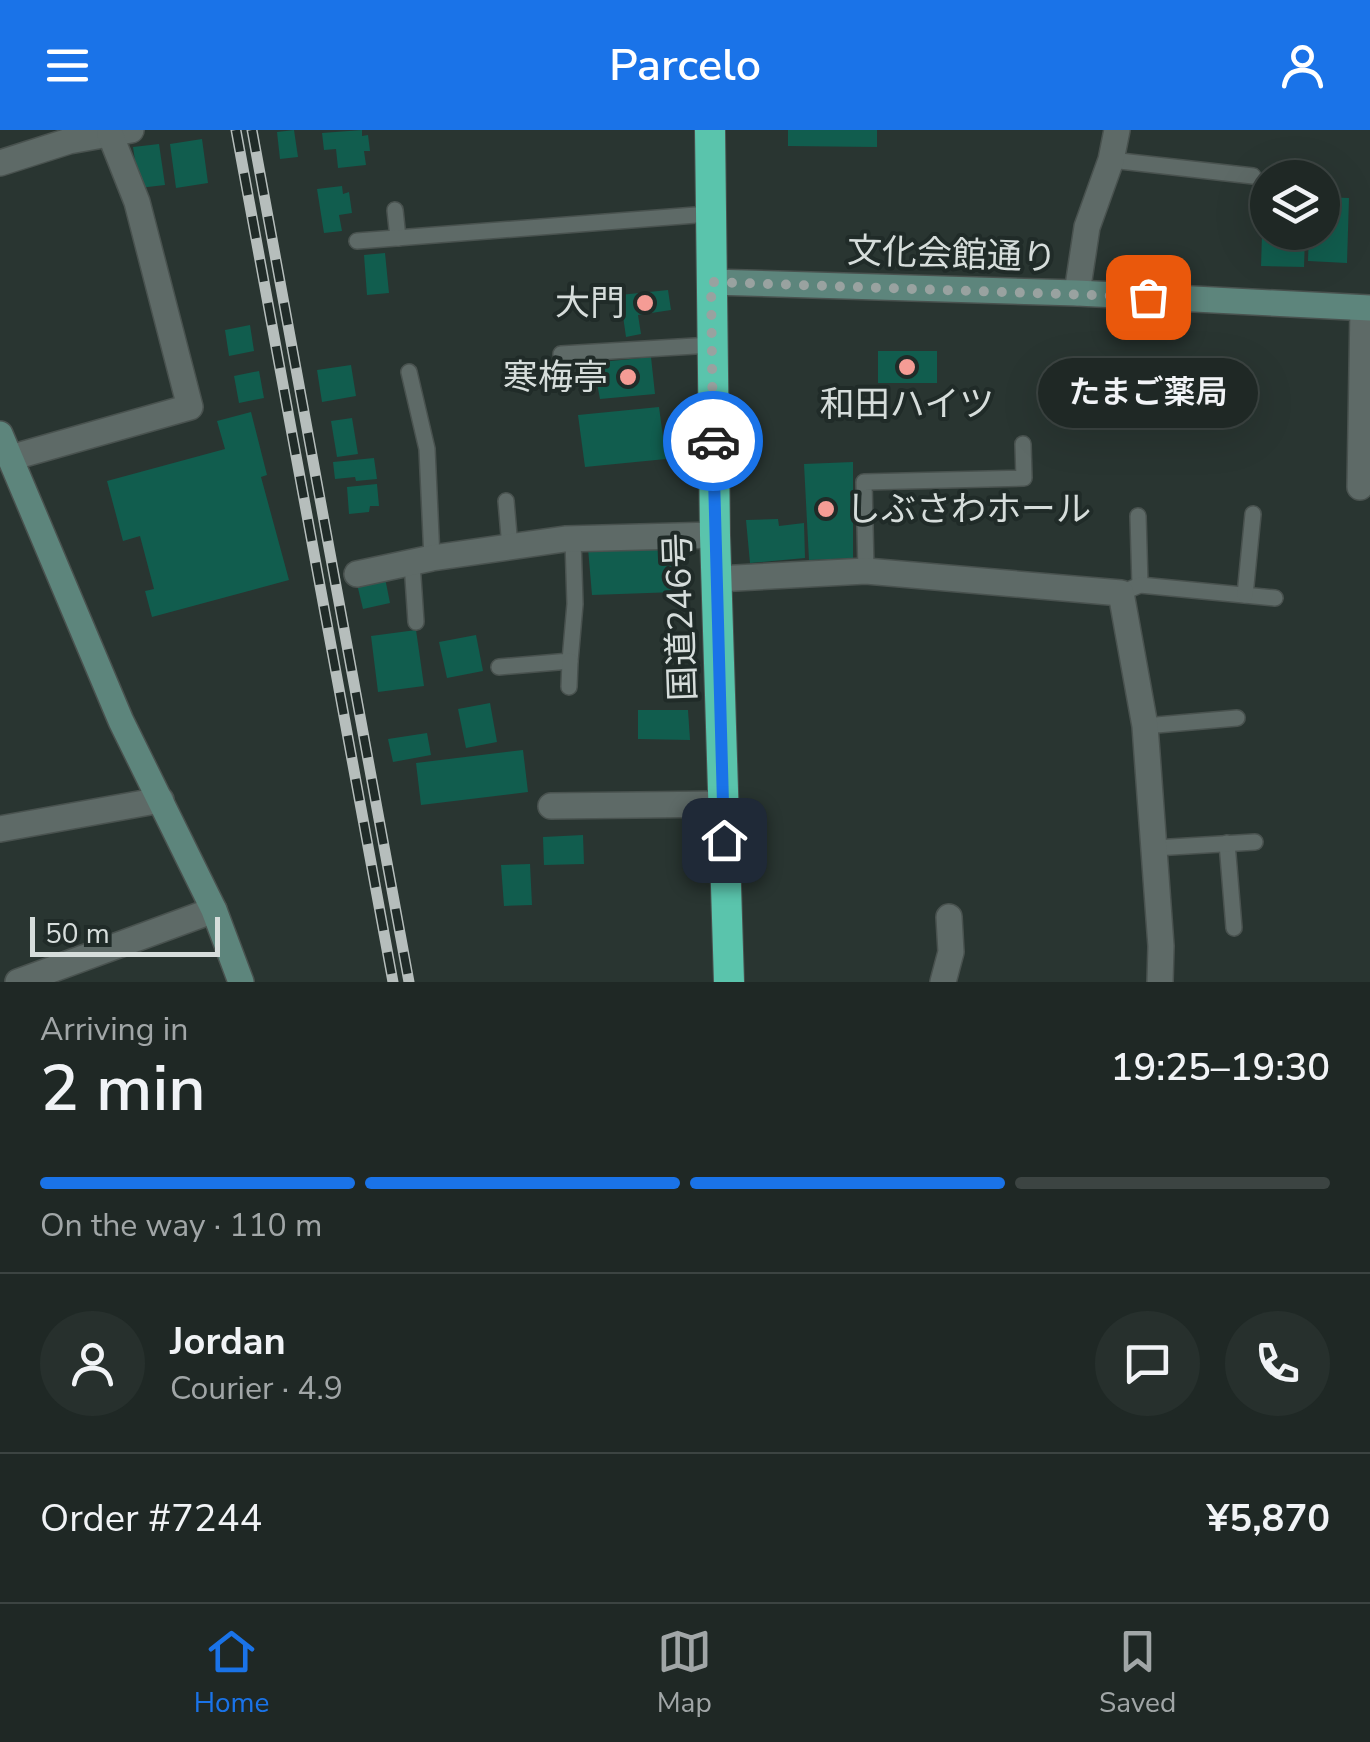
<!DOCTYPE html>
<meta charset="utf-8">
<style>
body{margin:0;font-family:"Nunito Sans","Noto Sans JP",sans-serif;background:#27302d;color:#f1f3f6;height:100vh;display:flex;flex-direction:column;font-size:38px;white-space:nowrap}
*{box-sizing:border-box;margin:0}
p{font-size:32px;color:#a1a6a7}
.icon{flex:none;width:55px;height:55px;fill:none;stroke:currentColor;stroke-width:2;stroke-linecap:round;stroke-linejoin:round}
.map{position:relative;height:852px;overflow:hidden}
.details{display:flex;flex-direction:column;background:#1f2825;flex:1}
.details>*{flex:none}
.controls{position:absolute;left:1250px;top:30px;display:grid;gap:20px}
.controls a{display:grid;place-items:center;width:90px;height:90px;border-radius:50%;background:#1f2825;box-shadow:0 10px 40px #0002,0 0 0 2px #3c4442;font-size:50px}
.scale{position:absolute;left:30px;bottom:25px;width:190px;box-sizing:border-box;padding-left:10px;border:5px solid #d6dddb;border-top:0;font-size:28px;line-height:35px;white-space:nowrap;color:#d6dddb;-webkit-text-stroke:8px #202b28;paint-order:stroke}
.pin{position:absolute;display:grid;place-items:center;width:85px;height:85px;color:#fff;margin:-42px;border-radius:20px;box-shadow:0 5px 15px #0006}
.courier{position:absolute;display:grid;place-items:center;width:100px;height:100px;margin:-50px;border:8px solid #1a73e8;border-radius:50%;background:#fff;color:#222;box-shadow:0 2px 12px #0007}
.bubble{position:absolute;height:70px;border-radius:35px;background:#1f2825;box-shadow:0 10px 40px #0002,0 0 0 2px #3c4442;font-size:32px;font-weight:600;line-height:70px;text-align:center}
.summary em{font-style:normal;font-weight:600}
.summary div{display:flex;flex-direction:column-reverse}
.summary{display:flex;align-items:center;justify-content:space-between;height:170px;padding:0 40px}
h1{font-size:65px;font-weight:600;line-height:75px}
.bar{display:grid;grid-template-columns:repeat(4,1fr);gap:15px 10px;align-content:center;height:120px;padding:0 40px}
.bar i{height:12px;border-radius:8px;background:#3c4442}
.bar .active{background:#1a73e8}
.bar p{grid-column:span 4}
.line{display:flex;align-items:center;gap:25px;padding:0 40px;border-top:2px solid #3c4442}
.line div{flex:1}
.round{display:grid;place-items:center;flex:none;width:105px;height:105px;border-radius:52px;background:#27302d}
header{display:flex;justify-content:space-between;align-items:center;height:130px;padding:0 40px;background:#1a73e8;color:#fff;font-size:45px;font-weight:600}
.tabs{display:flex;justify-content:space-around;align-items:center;height:140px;border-top:2px solid #3c4442;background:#1f2825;font-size:28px;color:#a1a6a7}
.tabs a{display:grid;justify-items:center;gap:5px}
.tabs .active{color:#1a73e8}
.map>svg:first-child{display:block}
.building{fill:#115d4e}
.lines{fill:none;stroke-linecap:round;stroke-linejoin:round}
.lane-casing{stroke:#49524f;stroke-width:18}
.street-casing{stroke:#49524f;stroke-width:28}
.secondary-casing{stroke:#49524f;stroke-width:28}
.highway-casing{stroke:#49524f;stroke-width:32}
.lane{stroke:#5e6a67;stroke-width:15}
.street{stroke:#5e6a67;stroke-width:25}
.secondary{stroke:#5d857c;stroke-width:25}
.highway{stroke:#5ac4ac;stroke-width:30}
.rail-casing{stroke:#b6bebc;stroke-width:11}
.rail{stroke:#202b28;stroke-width:8;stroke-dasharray:22;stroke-linecap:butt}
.done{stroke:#99a2a0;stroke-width:10;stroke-dasharray:0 18}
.route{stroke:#1a73e8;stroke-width:12}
.poi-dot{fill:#f59c95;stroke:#202b28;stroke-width:4}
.labels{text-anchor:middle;stroke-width:8;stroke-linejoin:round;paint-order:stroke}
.street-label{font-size:35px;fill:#d6dddb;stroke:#202b28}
.poi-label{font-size:35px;fill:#d6dddb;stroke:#202b28;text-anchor:end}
</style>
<header><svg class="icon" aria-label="menu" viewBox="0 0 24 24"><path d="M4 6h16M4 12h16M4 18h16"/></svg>Parcelo<svg class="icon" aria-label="person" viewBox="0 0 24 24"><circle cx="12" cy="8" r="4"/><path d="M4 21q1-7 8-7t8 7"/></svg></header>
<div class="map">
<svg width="1370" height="852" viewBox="0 0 1370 852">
<rect width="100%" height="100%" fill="#293531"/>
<g class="building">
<polygon points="294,0 298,27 280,29 277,2"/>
<polygon points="362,0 362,6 368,5 370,21 364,21 366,35 338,38 336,19 324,20 322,3"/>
<polygon points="788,0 877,0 877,17 788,16"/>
<polygon points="202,9 208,53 176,58 170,14"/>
<polygon points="159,14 165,55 139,58 133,17"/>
<polygon points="342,56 343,64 349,62 352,83 339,85 342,101 324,103 317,59"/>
<polygon points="1322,67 1349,68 1347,133 1308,131 1309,102 1322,102"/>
<polygon points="1262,104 1305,105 1304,137 1261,136"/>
<polygon points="385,123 389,163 367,165 364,125"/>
<polygon points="668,160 671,180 638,185 641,204 626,207 620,165"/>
<polygon points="250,195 254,221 229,226 225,200"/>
<rect x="878" y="221" width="59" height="32"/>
<polygon points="651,227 655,264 600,269 597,253 602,250 601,232"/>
<polygon points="351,235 356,266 322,272 317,240"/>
<polygon points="259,241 264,268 239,273 234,246"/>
<polygon points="659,277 666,329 585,337 578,285"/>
<polygon points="251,282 267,345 261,347 289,450 152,487 145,461 154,459 140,406 123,411 107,351 225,319 217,291"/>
<polygon points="352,288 358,324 337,327 331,291"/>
<polygon points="374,328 377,349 356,351 355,347 335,349 333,332"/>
<polygon points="853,332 853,428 809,430 804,334"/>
<polygon points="377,354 379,376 370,376 369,382 349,384 347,357"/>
<polygon points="778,389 779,396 804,393 805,428 750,433 746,390"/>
<polygon points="588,418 673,420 676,462 592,465"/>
<polygon points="385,448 390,473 363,479 357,454"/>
<polygon points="416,500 424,556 378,562 371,506"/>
<polygon points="476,505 483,541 447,548 439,512"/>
<polygon points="490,573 497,612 466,618 458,579"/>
<polygon points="638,580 688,580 690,610 638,609"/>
<polygon points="427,603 431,625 393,632 388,609"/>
<polygon points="523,620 528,662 421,675 416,633"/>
<polygon points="583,705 584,734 544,735 543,707"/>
<polygon points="530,734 532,775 504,776 501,735"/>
</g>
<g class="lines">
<g class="lane-casing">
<g id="lane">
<polyline points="1111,30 1253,46"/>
<polyline points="395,80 398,108"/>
<polyline points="357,111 709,84"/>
<polyline points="561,224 712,215"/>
<polyline points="409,242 427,319 432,428"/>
<polyline points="506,371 510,417"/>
<polyline points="1138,386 1140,455"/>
<polyline points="412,433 416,492"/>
<polyline points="866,441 864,352 1024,348 1023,314"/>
<polyline points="1121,463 1140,455 1275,468"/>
<polyline points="1245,465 1253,384"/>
<polyline points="499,537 570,531 575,474 573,410"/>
<polyline points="569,557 570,531"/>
<polyline points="1145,596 1237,588"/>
<polyline points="1227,713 1234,798"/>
<polyline points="1154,718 1255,712"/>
</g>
</g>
<g class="street-casing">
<g id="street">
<polyline points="0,33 69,11 131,0"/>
<polyline points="1077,163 1087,97 1111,30 1117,0"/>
<polyline points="10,328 190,277 137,72 110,4"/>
<polyline points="1360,357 1363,178"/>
<polyline points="357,444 432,428 565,409 715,405"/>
<polyline points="717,449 866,441 1121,463 1145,596 1161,816 1160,852"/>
<polyline points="551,676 722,674"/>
<polyline points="0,699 161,670"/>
<polyline points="18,852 214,780"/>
<polyline points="943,852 951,822 949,787"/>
</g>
</g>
<g class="secondary-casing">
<g id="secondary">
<polyline points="711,152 1077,163 1370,178"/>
<polyline points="0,304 121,591 214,780 241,852"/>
</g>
</g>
<g class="highway-casing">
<polyline id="highway" points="710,0 715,405 729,852"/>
</g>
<use href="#lane" class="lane"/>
<use href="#street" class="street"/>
<use href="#secondary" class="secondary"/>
<use href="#highway" class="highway"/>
<g class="rail-casing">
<g id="rail">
<polyline points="236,0 393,852"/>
<polyline points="252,0 409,852"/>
</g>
</g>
<use href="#rail" class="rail"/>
</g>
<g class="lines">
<polyline class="done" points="713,311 711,152 1148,167"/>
<polyline class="route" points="713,311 724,710"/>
</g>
<g class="poi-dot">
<circle cx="645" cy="173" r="10"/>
<circle cx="907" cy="237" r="10"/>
<circle cx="628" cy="247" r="10"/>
<circle cx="826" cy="379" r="10"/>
</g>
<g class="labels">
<g class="street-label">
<text transform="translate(952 124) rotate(2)" y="12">文化会館通り</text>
<text transform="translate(680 487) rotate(-92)" y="12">国道246号</text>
</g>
<g class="poi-label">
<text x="625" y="185">大門</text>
<text x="608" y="259">寒梅亭</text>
<text x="907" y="286" text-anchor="middle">和田ハイツ</text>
<text x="846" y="391" text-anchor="start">しぶさわホール</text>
</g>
</g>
</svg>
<div class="controls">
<a><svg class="icon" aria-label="layers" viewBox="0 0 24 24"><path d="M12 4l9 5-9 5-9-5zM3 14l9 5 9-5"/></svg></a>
</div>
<div class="scale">50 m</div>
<div class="pin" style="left:1148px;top:167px;background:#ea580c"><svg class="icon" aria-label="bag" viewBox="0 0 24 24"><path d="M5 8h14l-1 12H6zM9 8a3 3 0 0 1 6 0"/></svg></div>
<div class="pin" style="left:724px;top:710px;background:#1f2937"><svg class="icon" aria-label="home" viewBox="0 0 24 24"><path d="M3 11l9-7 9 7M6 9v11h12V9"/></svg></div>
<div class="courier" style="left:713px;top:311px"><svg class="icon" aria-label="car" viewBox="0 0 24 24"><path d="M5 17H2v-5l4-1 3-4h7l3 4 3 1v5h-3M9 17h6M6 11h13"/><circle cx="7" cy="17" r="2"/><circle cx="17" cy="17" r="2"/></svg></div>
<div class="bubble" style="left:1038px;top:228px;width:220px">たまご薬局</div>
</div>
<section class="details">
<div class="summary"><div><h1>2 min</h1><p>Arriving in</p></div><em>19:25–19:30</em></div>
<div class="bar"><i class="active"></i><i class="active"></i><i class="active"></i><i></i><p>On the way · 110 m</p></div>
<div class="line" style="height:180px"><a class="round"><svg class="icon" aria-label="person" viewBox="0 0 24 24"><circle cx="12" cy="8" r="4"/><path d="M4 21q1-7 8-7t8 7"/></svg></a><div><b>Jordan</b><p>Courier · 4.9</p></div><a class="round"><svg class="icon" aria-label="chat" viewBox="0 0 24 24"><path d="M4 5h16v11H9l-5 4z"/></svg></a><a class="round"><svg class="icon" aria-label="phone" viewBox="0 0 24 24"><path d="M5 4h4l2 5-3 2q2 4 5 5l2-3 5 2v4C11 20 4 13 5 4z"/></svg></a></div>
<div class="line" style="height:130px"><div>Order #7244</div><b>¥5,870</b></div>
</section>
<nav class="tabs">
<a class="active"><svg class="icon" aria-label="home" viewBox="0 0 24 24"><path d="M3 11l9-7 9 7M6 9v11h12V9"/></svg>Home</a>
<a><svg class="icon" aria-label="map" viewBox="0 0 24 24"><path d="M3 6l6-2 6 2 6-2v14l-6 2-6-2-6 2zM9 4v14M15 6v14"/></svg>Map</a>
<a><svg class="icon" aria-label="saved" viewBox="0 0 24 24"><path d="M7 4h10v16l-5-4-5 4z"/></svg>Saved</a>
</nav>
